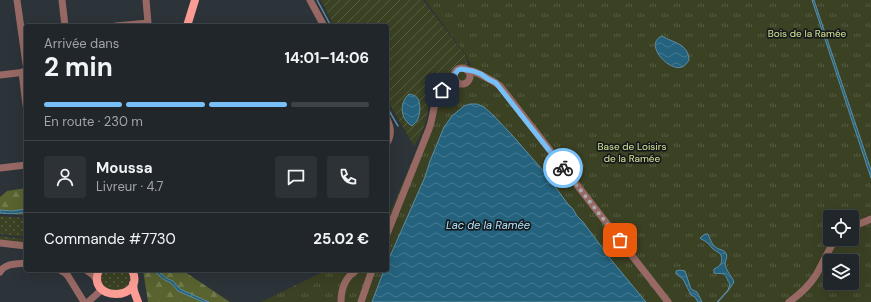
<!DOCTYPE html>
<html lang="fr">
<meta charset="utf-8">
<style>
body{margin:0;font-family:"DM Sans",sans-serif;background:#2d3237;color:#f1f3f6;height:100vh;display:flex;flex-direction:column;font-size:15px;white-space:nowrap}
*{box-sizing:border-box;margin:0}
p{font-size:13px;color:#a2a5a9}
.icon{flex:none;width:22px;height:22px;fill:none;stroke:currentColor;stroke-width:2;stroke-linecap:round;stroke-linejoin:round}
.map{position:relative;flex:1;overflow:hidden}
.panel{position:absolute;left:24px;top:24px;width:365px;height:248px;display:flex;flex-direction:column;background:#21262b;border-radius:4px;box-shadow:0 4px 16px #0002,0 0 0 1px #3e4347}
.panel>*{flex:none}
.tools{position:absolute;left:823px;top:210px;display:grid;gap:8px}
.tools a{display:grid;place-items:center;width:36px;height:36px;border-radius:4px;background:#21262b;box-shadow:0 4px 16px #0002,0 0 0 1px #3e4347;font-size:20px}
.pin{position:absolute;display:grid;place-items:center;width:34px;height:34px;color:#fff;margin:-17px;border-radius:8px;box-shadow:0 2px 6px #0006}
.courier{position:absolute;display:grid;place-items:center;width:40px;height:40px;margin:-20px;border:3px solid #77bff7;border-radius:50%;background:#fff;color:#222;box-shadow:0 1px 5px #0007}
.headline em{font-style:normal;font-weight:700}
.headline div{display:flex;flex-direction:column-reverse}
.headline{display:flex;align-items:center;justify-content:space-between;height:68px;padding:0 20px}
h1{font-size:26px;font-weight:700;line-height:30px}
.bar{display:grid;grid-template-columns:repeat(4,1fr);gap:6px 4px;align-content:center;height:48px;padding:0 20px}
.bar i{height:5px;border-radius:3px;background:#3e4347}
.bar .selected{background:#77bff7}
.bar p{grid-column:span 4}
.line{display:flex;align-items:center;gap:10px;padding:0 20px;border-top:1px solid #3e4347}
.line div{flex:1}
.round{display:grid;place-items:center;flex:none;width:42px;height:42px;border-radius:4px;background:#2d3237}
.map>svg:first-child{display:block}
.grass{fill:url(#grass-dots)}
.forest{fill:url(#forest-firs)}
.park{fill:url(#park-tufts);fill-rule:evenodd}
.garden{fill:url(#garden-furrows)}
.water{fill:url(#water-waves);stroke:#5f8ca0}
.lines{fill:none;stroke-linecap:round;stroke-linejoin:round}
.stream{stroke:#5f8ca0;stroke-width:1.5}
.minor{stroke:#986964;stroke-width:7}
.major{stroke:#fc9d95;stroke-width:8}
.done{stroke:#a6acb0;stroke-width:4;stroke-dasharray:0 7.2}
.route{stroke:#77bff7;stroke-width:5}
.labels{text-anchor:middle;stroke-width:3.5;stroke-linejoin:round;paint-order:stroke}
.park-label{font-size:10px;fill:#d5e695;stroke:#171a1d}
.water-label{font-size:11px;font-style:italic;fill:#afe2fc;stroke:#171a1d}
</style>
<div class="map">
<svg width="871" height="302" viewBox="0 0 871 302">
<defs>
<pattern id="grass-dots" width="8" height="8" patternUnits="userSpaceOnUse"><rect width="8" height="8" fill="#3b4123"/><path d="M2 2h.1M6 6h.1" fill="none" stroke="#575d43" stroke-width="1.8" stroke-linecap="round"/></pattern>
<pattern id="forest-firs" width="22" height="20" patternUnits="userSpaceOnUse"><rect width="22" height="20" fill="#59632f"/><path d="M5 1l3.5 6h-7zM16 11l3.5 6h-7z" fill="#717a4d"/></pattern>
<pattern id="park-tufts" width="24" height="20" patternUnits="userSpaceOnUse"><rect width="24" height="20" fill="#3b4123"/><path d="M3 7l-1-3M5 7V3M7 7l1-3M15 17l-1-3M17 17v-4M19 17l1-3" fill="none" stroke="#575d43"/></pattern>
<pattern id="garden-furrows" width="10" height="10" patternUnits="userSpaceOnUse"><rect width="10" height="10" fill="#3b4123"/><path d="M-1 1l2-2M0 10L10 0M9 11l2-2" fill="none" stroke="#575d43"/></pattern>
<pattern id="water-waves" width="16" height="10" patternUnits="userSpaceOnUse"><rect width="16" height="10" fill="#24627d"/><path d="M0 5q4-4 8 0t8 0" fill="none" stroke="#447990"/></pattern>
</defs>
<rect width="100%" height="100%" fill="#2c3339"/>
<g class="grass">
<polygon points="0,216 26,218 26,237 0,234"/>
<polygon points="0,236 26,239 26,243 0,240"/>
<polygon points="103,270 128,270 131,278 128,287 110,293 101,283 101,273"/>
</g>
<g class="forest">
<polygon points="26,188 26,215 0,213 0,197 7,191"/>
<polygon points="143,270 161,270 167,272 170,270 182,270 230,302 148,302"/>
</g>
<path class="park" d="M425,0H871V302H261L327,270H387V219L413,159L428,120L431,103L436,90L444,76L450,70L471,65L466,55ZM830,217H852V239H830ZM830,261H852V283H830Z"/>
<path class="garden" d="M321,0H423L466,56L467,61V65C442,68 434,86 428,108C427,113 427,119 425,124C422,132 419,139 414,146L387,100V26H334Z"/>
<g class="water">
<polygon points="812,0 814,0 871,170 871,178"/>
<path d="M662,36C673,43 688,43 689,60C687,63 685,66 682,67C669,72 643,44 662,36Z"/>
<path d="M409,94C413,95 416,95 418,99C421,104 420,116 417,121C416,122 413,125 412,126C400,119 399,103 409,94Z"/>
<polygon points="470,104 477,104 484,107 493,115 512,135 546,174 567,203 573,209 577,216 583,222 612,261 646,302 372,302 384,270 387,270 387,263 425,177 430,161 444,127 452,116 464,106"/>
<path d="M26,209V212C17,214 9,214 0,213V210L12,211Z"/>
<path d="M705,234H708C711,241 712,246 719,249C722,250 723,250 725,252C729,256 725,260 725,264C726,271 732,276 734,282L728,291L718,302H717L728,290L730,284C727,281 727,275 723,274C721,273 717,274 714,273V269C721,266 723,262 721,255C719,252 715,251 712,248C709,244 706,241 701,239L700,238Z"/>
<polygon points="153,270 157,270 166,278 173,281 178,287 182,290 209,302 203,302 178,291 171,283 163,279"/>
<polygon points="680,270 685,271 691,289 697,292 702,302 698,302 695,297 691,295 683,279 676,274 676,271"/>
</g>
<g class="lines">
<g class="stream">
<polyline points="317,0 331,26"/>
<polyline points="387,107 398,126"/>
</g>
<g class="minor">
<polyline points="17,0 26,64"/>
<polyline points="62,0 65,26"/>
<polyline points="310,0 324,26"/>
<polyline points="116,26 148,23 146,0"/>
<circle cx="462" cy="76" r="8"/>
<path d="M467,70C477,71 480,75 489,79C493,81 496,83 500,86L668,302"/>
<polyline points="22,72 26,105"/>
<polyline points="0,75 26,72"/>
<path d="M387,119C391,128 392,134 387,143"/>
<polyline points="0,168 26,165"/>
<polyline points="852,227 871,219"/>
<path d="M387,234C401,199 415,164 429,129C433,119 433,106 438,96C441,89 449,84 456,80"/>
<polyline points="0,243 26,246"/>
<polyline points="60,270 65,273 68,276 84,302"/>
<polyline points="86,270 93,275 97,280"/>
<path d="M0,272C5,263 17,264 26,263"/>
<polyline points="88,302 97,294 101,290"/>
<path d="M341,302C341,289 345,277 357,270"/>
<polyline points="361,302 372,270"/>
<path d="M789,302C799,295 809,286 816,275C823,263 828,250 836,239"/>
</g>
<g class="major">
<polyline points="187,26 195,0"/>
<path d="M99,270C85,302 147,302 132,270"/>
<polyline points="133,284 134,291 138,302"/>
</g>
</g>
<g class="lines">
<polyline class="done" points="563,168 620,240"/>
<polyline class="route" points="442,90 456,80 455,74 458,70 461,69 473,71 481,74 488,79 496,83 563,168"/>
</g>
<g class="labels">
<g class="park-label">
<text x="807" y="37">Bois de la Ramée</text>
<text x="632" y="150">Base de Loisirs<tspan x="632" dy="12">de la Ramée</tspan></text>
</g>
<g class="water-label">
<text x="488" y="229">Lac de la Ramée</text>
</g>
</g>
</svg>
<div class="tools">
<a><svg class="icon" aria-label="locate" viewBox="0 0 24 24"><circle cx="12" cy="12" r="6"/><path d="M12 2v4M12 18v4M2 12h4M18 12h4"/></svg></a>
<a><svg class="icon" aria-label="layers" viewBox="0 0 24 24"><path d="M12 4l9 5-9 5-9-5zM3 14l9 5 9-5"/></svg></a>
</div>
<div class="pin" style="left:620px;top:240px;background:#ea580c"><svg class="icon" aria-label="bag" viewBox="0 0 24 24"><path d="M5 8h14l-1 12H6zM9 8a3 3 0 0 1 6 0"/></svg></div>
<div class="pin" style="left:442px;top:90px;background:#1f2937"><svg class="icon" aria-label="home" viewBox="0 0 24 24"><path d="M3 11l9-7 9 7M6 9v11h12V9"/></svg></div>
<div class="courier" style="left:563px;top:168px"><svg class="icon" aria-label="bike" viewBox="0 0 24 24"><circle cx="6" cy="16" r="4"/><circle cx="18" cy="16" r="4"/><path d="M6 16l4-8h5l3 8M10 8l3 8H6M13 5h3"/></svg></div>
<section class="panel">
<div class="headline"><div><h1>2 min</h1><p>Arrivée dans</p></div><em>14:01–14:06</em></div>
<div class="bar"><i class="selected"></i><i class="selected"></i><i class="selected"></i><i></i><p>En route · 230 m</p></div>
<div class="line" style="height:72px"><a class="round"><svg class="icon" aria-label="person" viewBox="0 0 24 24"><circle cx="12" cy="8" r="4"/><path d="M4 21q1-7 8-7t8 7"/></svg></a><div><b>Moussa</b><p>Livreur · 4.7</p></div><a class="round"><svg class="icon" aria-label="chat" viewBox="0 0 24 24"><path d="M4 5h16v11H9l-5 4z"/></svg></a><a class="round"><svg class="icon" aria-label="phone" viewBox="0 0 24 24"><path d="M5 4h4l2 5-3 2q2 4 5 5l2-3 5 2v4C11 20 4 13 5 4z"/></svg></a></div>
<div class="line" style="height:52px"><div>Commande #7730</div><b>25.02 €</b></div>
</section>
</div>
